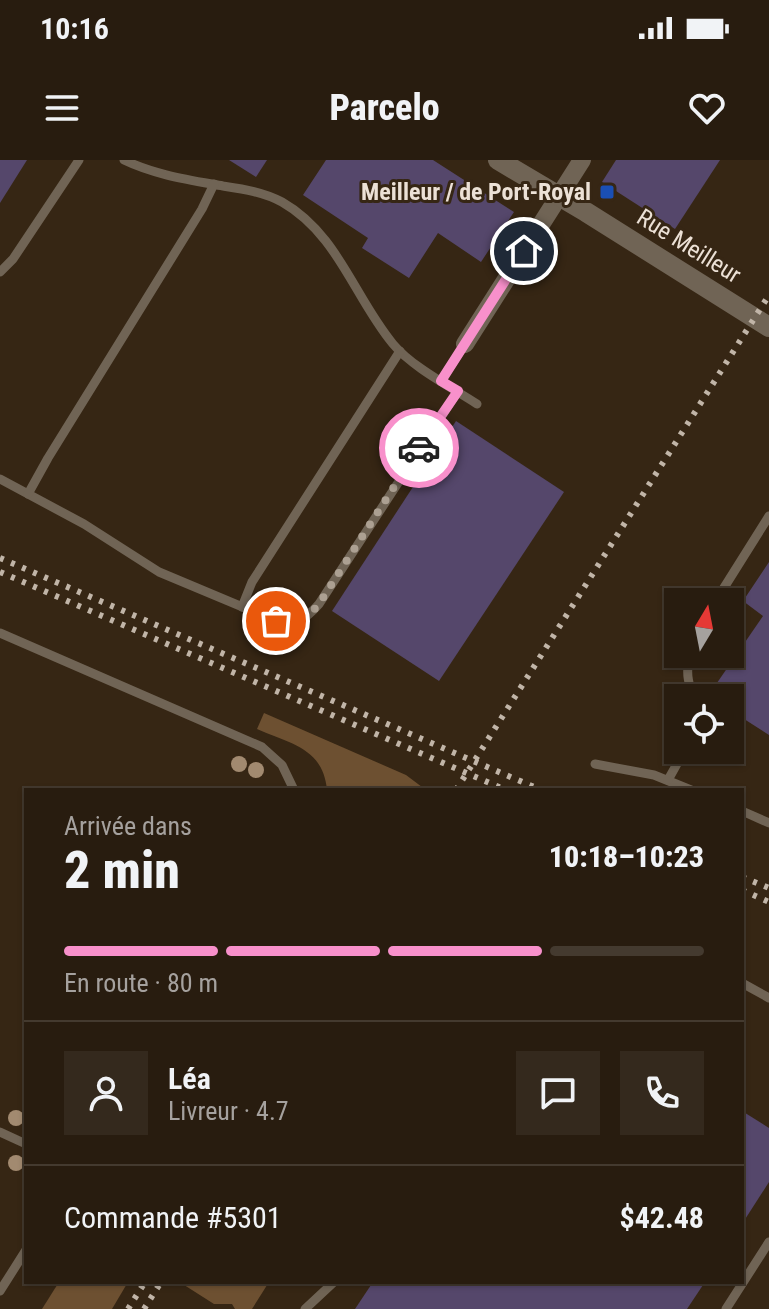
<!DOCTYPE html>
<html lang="fr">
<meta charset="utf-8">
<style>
body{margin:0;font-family:"Roboto Condensed",sans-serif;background:#34291d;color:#f1f3f6;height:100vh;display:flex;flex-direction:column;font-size:30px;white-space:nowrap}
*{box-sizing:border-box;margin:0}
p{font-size:26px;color:#a5a19e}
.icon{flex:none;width:44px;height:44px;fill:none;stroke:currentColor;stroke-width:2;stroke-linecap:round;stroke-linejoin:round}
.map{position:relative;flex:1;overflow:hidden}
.side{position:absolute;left:24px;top:628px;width:720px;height:496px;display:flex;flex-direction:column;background:#281c0f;border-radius:0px;box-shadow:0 2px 6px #0004,0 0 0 2px #443a2f}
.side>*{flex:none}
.needle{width:52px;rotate:10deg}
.fabs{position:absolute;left:664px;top:428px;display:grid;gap:16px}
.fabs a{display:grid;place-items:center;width:80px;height:80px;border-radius:0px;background:#281c0f;box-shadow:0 2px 6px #0004,0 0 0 2px #443a2f;font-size:40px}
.pin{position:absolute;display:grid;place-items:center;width:68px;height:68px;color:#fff;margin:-34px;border:4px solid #fff;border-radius:50%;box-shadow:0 2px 8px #0007}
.courier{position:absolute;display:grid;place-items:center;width:80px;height:80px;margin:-40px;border:6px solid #f890cb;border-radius:50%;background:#fff;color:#222;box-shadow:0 2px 10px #0007}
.overview em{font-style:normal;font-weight:800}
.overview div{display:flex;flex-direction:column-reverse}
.overview{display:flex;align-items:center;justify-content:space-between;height:136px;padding:0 40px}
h1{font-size:52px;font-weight:800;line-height:60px}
.bar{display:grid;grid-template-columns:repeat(4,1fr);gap:12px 8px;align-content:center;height:96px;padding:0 40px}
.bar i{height:10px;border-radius:6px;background:#443a2f}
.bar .active{background:#f890cb}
.bar p{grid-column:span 4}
.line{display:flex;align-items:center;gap:20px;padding:0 40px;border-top:2px solid #443a2f}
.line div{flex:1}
.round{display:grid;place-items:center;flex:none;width:84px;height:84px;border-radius:0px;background:#34291d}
.status{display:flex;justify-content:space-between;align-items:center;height:56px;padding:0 40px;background:#281c0f;direction:ltr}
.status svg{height:22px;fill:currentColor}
header{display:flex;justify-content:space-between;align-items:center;height:104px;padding:0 40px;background:#281c0f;font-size:36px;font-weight:800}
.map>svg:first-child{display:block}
.forest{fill:#6d5031}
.building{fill:#55476b}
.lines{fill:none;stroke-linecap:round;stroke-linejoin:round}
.service{stroke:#706455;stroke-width:9}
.minor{stroke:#706455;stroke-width:18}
.tertiary{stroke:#706455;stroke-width:20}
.rail{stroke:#c1b5a8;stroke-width:6;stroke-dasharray:4 8;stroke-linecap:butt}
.tree{fill:#a28a70}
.done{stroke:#aca092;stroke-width:8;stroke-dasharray:0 14.4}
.route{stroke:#f890cb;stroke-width:10}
.transit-dot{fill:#1a4fb4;stroke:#362614;stroke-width:3}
.labels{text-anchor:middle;stroke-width:6;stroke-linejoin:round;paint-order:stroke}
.poi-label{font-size:24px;font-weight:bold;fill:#ece1d6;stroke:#362614;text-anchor:end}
.street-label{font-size:24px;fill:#ece1d6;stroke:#362614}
</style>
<div class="status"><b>10:16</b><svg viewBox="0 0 49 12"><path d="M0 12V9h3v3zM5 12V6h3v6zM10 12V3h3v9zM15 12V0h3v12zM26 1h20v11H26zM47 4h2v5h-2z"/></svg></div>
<header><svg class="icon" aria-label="menu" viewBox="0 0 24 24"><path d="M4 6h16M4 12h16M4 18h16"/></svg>Parcelo<svg class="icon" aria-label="heart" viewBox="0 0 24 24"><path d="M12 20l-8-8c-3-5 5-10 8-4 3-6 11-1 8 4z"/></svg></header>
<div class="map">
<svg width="769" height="1149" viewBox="0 0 769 1149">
<rect width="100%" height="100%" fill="#362614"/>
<g class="forest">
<path d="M264,553L406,615L426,630H327C323,588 291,584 257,569Z"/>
<polygon points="59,1122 128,1122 112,1149 42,1149"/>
<polygon points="181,1122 269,1122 252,1149 235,1149 232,1144 214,1144 181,1123"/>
</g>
<g class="building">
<polygon points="0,0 27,0 0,43"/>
<polygon points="229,0 267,0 256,17"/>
<polygon points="326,0 433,0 514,52 481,102 438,73 409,118 362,88 368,78 303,35"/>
<polygon points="616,0 720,0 675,69 602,22"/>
<polygon points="456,261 564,332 439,521 332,451"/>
<polygon points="769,402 769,575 730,550 730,538 711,538 708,536 763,456 743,441"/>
<polygon points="742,951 769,968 769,1022 742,1064"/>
<polygon points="373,1122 705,1122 687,1149 355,1149"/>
</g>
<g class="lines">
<g class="service">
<path d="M124,0C155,15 190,20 223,26C243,29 264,32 282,42C338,74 354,137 393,184C412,207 451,227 477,244"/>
<polyline points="0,112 13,99 79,0"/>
<polyline points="441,221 465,184"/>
<path d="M0,319L84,364L159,412L276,461C296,466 306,459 319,444L458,231"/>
<polyline points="28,334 48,298 202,49 214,24"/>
<polyline points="715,442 769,356"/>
<polyline points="242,447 252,422 400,191"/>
<polyline points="0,473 262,587 282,605 294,630"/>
<path d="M691,494C685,511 688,521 693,538"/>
<polyline points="595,604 654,615 691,630"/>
<polyline points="668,620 678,602 683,590"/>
<polyline points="742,651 769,663"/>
<polyline points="742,823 769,838"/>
<polyline points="0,972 26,984"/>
<polyline points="0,1131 26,1090"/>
<polyline points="305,1149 334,1122"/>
<polyline points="726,1149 769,1082"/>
</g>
<polyline class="minor" points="465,184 582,0"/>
<polyline class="tertiary" points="498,0 586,52 769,167"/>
<g class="rail">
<polyline points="0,398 541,630"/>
<polyline points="0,412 506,630"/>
<polyline points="456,630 769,135"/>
<polyline points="742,717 769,728"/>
<polyline points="742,730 769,742"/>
<polyline points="128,1149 145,1122"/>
<polyline points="144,1149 161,1122"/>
</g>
</g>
<g class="tree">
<circle cx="239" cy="604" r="8"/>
<circle cx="256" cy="610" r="8"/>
<circle cx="16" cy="958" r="8"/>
<circle cx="16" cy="1003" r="8"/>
</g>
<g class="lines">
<path class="done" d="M276,461C296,466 306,459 319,444L419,288"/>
<polyline class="route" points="419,288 458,231 441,221 524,91"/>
</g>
<rect class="transit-dot" x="599" y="24" width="16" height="16" rx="4"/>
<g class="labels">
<g class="poi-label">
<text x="591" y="40">Meilleur / de Port-Royal</text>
</g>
<g class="street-label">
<text transform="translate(689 86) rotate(32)" y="8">Rue Meilleur</text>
</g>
</g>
</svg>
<div class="fabs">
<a><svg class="needle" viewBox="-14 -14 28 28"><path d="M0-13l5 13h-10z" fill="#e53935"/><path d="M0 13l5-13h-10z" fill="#a5a19e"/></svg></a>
<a><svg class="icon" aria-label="locate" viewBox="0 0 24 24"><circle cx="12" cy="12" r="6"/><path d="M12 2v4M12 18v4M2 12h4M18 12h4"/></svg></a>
</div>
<div class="pin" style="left:276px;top:461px;background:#ea580c"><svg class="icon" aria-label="bag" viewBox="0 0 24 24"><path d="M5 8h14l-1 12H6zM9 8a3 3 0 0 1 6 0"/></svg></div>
<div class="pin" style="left:524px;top:91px;background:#1f2937"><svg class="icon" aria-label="home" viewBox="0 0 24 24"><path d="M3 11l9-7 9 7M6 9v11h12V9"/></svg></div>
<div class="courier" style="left:419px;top:288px"><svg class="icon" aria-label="car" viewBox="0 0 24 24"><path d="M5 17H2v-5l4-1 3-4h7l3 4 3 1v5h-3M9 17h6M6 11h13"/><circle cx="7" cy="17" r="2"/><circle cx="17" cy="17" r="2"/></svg></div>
<section class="side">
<div class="overview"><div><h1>2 min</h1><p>Arrivée dans</p></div><em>10:18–10:23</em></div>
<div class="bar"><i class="active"></i><i class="active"></i><i class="active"></i><i></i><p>En route · 80 m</p></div>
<div class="line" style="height:144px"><a class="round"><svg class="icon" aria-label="person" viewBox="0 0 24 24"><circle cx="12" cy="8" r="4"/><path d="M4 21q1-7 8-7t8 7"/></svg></a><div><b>Léa</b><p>Livreur · 4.7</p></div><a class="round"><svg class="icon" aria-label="chat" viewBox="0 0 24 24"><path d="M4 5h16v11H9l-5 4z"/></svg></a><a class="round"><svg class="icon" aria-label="phone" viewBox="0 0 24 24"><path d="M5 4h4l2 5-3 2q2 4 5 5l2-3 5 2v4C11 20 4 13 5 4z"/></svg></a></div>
<div class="line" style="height:104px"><div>Commande #5301</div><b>$42.48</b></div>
</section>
</div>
